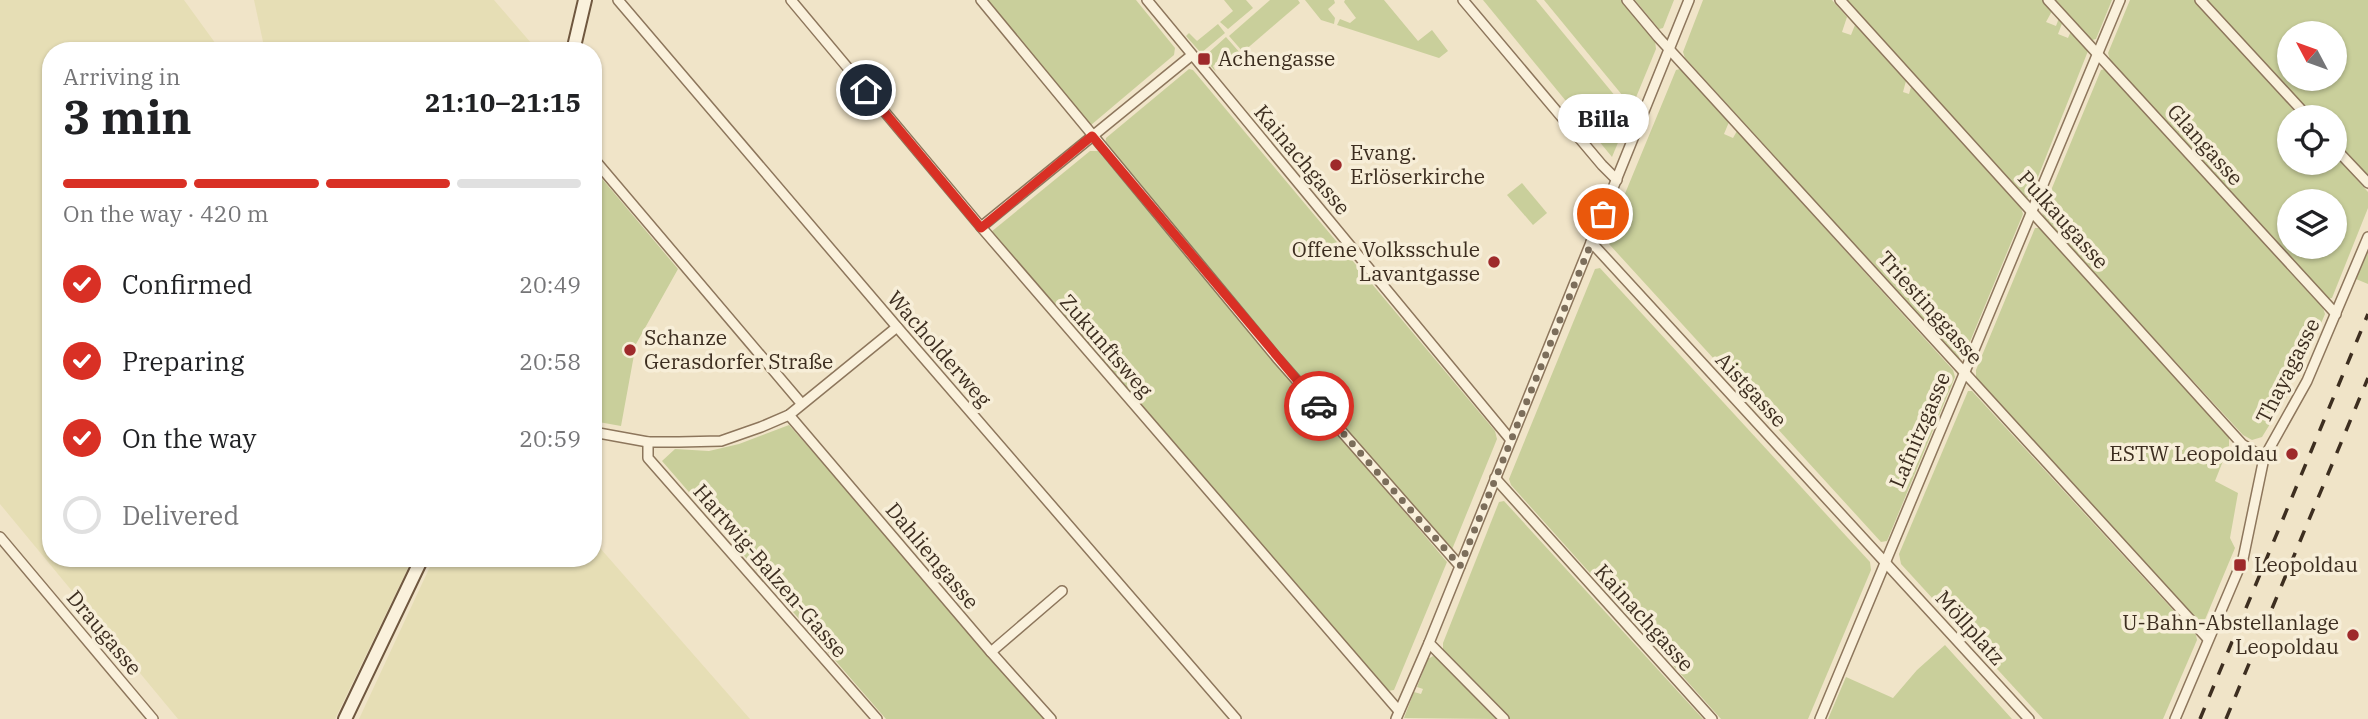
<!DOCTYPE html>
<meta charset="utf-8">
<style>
body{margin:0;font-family:"IBM Plex Serif",serif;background:#f6f6f6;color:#202124;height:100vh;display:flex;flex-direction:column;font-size:26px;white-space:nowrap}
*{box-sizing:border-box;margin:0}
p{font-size:23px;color:#757577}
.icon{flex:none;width:38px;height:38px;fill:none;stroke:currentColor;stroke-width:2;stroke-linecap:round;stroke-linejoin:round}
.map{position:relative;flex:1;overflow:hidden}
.panel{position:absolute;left:42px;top:42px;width:560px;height:525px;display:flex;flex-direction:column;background:#fff;border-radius:28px;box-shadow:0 2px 5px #0004}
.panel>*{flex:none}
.needle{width:46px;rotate:311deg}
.tools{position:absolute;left:2277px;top:21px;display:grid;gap:14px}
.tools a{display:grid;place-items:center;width:70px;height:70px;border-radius:50%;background:#fff;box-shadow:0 2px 5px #0004;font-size:35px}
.pin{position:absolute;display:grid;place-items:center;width:60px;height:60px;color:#fff;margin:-30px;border:4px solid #fff;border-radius:50%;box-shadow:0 2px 7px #0007}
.courier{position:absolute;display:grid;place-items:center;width:70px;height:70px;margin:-35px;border:5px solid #d93025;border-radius:50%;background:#fff;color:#222;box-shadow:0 2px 9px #0007}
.bubble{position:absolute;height:49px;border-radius:24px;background:#fff;box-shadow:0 2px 5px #0004;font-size:23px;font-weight:700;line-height:49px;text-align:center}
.head em{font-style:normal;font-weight:700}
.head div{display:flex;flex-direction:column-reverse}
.head{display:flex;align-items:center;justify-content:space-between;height:119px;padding:0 21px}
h1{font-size:46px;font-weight:700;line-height:52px}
.bar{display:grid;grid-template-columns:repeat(4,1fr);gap:10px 7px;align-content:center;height:84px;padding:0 21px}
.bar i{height:9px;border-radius:5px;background:#e0e0e0}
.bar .selected{background:#d93025}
.bar p{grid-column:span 4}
ol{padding:0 21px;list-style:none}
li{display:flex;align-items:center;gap:21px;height:77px}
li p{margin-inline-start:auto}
li .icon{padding:7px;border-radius:50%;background:#d93025;color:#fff;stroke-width:4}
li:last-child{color:#757577}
li i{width:38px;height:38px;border:4px solid #e0e0e0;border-radius:50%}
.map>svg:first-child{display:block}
.farmland{fill:#e6deb5}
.green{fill:#c9cf9b;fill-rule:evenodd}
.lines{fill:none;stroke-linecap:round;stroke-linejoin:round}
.minor-casing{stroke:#8d765c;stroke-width:12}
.secondary-casing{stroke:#6f573f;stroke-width:16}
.minor{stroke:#faf1dc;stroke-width:9}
.secondary{stroke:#faf1dc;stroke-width:12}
.rail{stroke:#3d2e20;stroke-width:3.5;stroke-dasharray:12 12;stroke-linecap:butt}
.done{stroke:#7c6e5b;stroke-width:7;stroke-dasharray:0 12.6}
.route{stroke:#d93025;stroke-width:9}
.poi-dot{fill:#9e2a2b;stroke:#f7eed8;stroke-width:2.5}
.labels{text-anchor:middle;stroke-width:7;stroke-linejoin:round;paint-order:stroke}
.poi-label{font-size:21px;fill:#3d2e20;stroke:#f7eed8;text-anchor:start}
.street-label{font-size:21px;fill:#3d2e20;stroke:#f7eed8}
</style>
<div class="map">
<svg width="2368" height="719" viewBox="0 0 2368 719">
<rect width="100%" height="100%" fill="#f0e4c8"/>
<g class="farmland">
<polygon points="0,0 184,0 221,51 51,51 51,558 413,558 335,719 178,719 0,504"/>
<polygon points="254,0 494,0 538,51 265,51"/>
<polygon points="593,540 750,719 359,719 434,558 593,558"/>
</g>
<g class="green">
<polygon points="983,0 1136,0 1175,48 1174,55 1091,125 1087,123"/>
<polygon points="1224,0 1246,0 1253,8 1228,29 1220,22 1233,11"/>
<polygon points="1270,0 1298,0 1300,3 1243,52 1229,36"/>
<polygon points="1305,0 1334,0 1335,3 1328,9 1335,18 1334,24 1321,20"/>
<polygon points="1345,0 1384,0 1418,41 1432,30 1448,51 1439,58 1337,25 1340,19 1350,23 1356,18 1344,2"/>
<polygon points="1483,0 1536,0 1630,114 1612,157"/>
<polygon points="1544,0 1622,0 1655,40 1656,49 1632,107"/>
<polygon points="1635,0 1674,0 1663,28 1659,29"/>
<polygon points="1703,0 1832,0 1847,17 1842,32 1851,35 1855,25 1906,81 1903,92 1909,94 1911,87 2021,208 2023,214 1964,356 1958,358 1685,58 1683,52"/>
<polygon points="1844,0 2043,0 2052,11 2046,22 2056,26 2059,18 2063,21 2058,34 2068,38 2071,31 2088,51 2030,197 2025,198"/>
<polygon points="2055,0 2112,0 2096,39 2092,40"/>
<path d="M2130,0H2194L2300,117H2289V163H2334L2335,155L2368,192V208L2332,298L2327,299L2110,60L2108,53ZM2289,201H2334V247H2289Z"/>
<path d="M2206,0H2368V178L2335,141L2334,117H2312ZM2289,33H2334V79H2289Z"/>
<polygon points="1218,24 1225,33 1201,53 1186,36 1189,33 1197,41"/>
<polygon points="1226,37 1241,54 1234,60 1228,53 1213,66 1216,72 1207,62 1210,59 1206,55"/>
<polygon points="1189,69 1193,70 1495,431 1497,439 1451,552 1314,394 1105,145 1106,138"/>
<polygon points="1680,69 1729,122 1724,134 1733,138 1737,131 1953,370 1955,377 1887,541 1881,542 1609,244 1608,237 1610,230 1676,70"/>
<polygon points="2105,69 2323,308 2325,314 2300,373 2290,375 2285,385 2293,387 2262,437 2252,440 2243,435 2044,219 2042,212 2101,70"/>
<polygon points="1090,151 1098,151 1447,562 1394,690 1387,691 991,232"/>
<polygon points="593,168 678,269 636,344 621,426 593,421"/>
<polygon points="1522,183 1547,213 1533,225 1507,195"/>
<polygon points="2035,228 2039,228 2229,435 2229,446 2215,481 2238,493 2230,538 2235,548 2204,622 2199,623 1976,378 1976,370"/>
<polygon points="2368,251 2368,284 2356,279"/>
<polygon points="1600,268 1870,562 1871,570 1808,719 1721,719 1511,485 1509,479 1595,269"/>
<polygon points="1968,391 1972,391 2196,635 2197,640 2163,719 2043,719 1901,564 1899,554"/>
<polygon points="789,425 1050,719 886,719 662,461 675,449 709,451 739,444"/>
<polygon points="1504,501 1703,719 1510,719 1443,650 1443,643 1499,502"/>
<polygon points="1945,645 2012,719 1828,719 1846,677 1893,698 1917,670"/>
<polygon points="1433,656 1437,658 1496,719 1404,718 1414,692 1421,694 1423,689 1417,687 1428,659"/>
</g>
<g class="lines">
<g class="minor-casing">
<g id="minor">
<polyline points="618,0 897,327 1236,719"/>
<polyline points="791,0 981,227 1399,711"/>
<polyline points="981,0 1277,358 1460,566"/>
<polyline points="1147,0 1510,439"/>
<polyline points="1463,0 1602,165 1617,180"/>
<polyline points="1627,0 1658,37 2208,639"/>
<polyline points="1840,0 2242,444 2264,458"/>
<polyline points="2048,0 2336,314"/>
<polyline points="2200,0 2308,117"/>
<polyline points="2334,147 2368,183"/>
<polyline points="593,158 801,403"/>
<polyline points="981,227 1192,55"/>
<polyline points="1591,242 2029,719"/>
<polyline points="789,415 991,652 1051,719"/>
<polyline points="593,432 648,442 679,442 721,441 761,427 789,415 897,327"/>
<polyline points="648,442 648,458 877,719"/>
<polyline points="1495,478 1712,719"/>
<polyline points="0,537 153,719"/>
<polyline points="1429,643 1504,719"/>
<polyline points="991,652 1062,591"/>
<polyline points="1396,719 1429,643 1689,0"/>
<polyline points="1820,719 2120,0"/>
<polyline points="2175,719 2243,559 2264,458 2307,381 2368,237"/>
</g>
</g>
<g class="secondary-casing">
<g id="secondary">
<polyline points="573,51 585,0"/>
<polyline points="345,719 422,558"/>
</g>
</g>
<use href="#minor" class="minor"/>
<use href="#secondary" class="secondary"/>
<g class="rail">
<polyline points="2200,719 2368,314"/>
<polyline points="2226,719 2368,378"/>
</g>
</g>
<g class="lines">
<polyline class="done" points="1319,406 1460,566 1603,214"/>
<polyline class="route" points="866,90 981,228 1092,136 1319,406"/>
</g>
<g class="poi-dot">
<rect x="1197" y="52" width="14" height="14" rx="3.5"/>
<circle cx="1336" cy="165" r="7"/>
<circle cx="1494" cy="262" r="7"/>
<circle cx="630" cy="350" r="7"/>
<circle cx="2292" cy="454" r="7"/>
<rect x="2233" y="558" width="14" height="14" rx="3.5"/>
<circle cx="2353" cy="635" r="7"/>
</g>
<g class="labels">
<g class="poi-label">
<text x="1218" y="66">Achengasse</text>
<text x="1350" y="160">Evang.<tspan x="1350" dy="24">Erlöserkirche</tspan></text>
<text x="1480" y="257" text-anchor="end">Offene Volksschule<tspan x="1480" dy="24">Lavantgasse</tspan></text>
<text x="644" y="345">Schanze<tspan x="644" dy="24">Gerasdorfer Straße</tspan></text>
<text x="2278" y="461" text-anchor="end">ESTW Leopoldau</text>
<text x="2254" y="572">Leopoldau</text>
<text x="2339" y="630" text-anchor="end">U-Bahn-Abstellanlage<tspan x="2339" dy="24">Leopoldau</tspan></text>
</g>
<g class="street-label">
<text transform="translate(2205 145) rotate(48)" y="7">Glangasse</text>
<text transform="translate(1302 160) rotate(50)" y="7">Kainachgasse</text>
<text transform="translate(2063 220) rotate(48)" y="7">Pulkaugasse</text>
<text transform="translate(1930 308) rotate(48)" y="7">Triestinggasse</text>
<text transform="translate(1106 346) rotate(49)" y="7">Zukunftsweg</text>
<text transform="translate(939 349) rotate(49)" y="7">Wacholderweg</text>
<text transform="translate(2288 371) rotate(-63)" y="7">Thayagasse</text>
<text transform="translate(1751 390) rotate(47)" y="7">Aistgasse</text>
<text transform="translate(1920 430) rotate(-67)" y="7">Lafnitzgasse</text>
<text transform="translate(932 556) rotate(50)" y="7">Dahliengasse</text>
<text transform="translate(770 571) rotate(49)" y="7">Hartwig-Balzen-Gasse</text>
<text transform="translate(1644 618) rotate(48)" y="7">Kainachgasse</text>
<text transform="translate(1970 628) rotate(48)" y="7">Möllplatz</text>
<text transform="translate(104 633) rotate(50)" y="7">Draugasse</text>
</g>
</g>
</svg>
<div class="tools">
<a><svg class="needle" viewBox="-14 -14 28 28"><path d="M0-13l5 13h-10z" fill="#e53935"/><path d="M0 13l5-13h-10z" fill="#757577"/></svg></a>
<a><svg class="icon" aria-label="locate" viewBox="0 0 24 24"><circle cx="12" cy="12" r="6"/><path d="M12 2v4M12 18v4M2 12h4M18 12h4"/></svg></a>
<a><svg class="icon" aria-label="layers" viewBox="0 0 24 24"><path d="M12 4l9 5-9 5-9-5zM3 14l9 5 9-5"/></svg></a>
</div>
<div class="pin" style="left:1603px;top:214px;background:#ea580c"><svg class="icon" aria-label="bag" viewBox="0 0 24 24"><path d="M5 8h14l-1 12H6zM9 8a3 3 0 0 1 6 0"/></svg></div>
<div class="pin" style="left:866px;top:90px;background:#1f2937"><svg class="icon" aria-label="home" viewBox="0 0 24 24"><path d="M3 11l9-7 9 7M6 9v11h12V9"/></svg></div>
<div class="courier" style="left:1319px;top:406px"><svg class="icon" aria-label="car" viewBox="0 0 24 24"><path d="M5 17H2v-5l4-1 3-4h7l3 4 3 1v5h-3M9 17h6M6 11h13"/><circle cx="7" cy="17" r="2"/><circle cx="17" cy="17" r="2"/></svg></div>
<div class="bubble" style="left:1558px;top:94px;width:91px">Billa</div>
<section class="panel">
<div class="head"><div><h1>3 min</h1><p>Arriving in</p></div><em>21:10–21:15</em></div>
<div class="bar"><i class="selected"></i><i class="selected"></i><i class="selected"></i><i></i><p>On the way · 420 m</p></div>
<ol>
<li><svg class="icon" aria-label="check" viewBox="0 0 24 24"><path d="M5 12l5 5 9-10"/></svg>Confirmed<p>20:49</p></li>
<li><svg class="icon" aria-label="check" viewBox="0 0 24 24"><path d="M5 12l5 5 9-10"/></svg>Preparing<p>20:58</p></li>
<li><svg class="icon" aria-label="check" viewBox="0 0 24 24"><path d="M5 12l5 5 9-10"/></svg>On the way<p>20:59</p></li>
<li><i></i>Delivered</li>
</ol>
</section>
</div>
